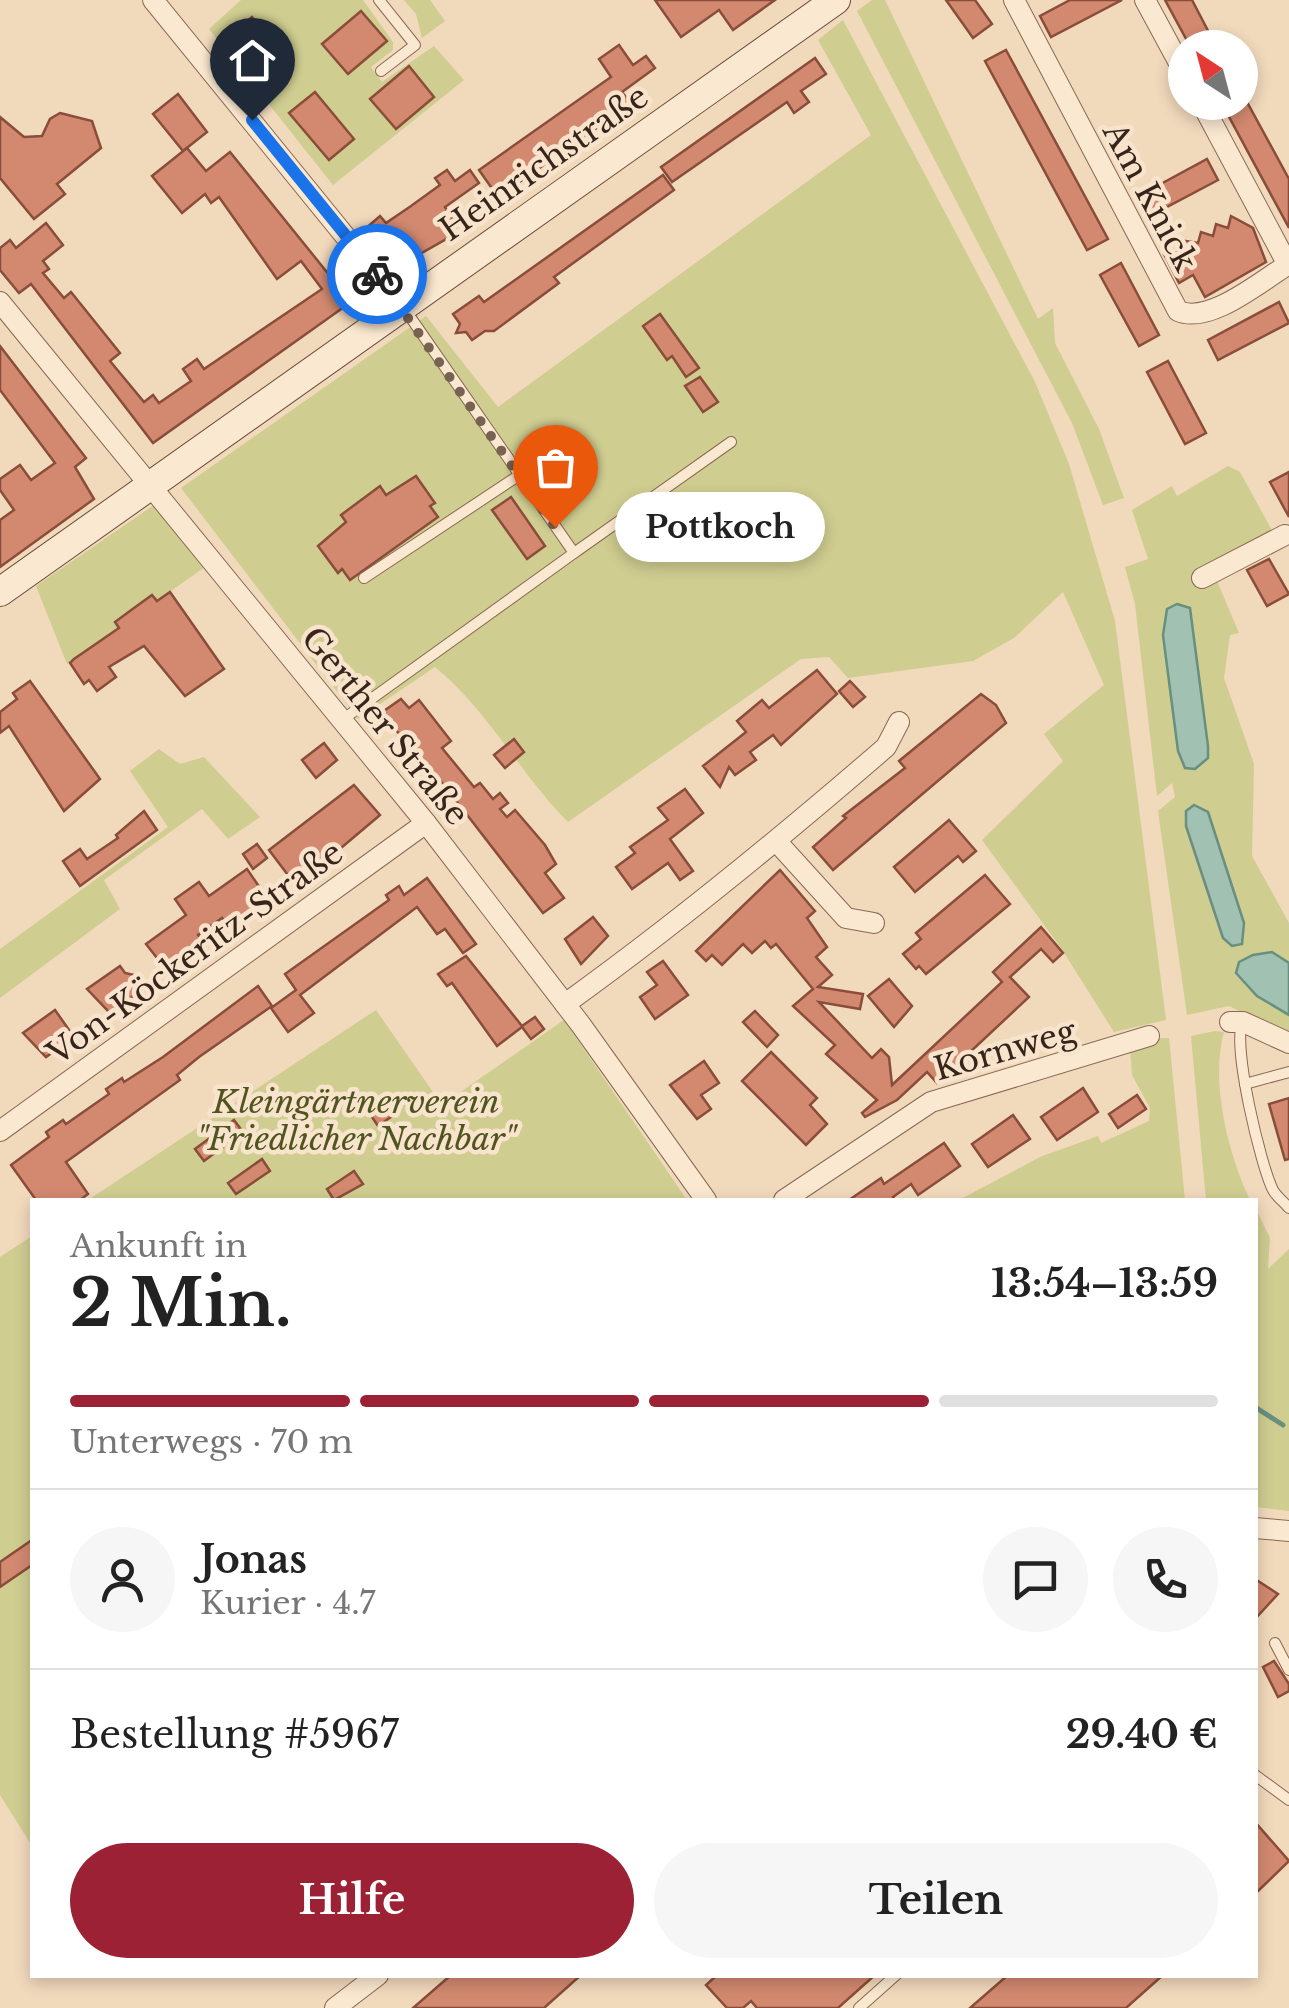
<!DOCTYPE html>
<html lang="de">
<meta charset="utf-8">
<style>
body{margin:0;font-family:"Libre Baskerville",serif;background:#f6f6f6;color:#222;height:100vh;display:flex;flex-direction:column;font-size:38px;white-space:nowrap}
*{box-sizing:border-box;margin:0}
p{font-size:32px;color:#767676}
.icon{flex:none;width:55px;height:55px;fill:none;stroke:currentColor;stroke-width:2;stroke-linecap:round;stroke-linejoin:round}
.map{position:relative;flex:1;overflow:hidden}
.panel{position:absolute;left:30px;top:1198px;width:1228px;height:780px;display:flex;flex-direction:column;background:#fff;border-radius:0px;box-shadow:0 5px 15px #0003}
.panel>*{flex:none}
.needle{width:65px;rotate:324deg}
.controls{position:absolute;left:1168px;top:30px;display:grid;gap:20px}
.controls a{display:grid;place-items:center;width:90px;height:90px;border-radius:50%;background:#fff;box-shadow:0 5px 15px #0003;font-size:50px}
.pin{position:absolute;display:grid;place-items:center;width:85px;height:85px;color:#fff;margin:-102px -42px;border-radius:50% 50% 50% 0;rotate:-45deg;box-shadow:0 0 10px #0007}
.pin .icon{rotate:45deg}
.courier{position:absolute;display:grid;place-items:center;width:100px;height:100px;margin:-50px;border:8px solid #1a73e8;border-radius:50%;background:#fff;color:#222;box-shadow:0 2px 12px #0007}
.bubble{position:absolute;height:70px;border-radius:35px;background:#fff;box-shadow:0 5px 15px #0003;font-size:32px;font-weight:800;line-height:70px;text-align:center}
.head em{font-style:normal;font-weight:800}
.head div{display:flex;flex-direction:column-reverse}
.head{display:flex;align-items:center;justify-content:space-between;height:170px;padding:0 40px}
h1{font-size:65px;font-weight:800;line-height:75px}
.bar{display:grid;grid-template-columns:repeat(4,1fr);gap:15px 10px;align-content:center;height:120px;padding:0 40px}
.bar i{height:12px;border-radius:8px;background:#e0e0e0}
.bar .on{background:#9c2135}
.bar p{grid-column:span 4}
.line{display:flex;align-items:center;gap:25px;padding:0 40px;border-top:2px solid #e0e0e0}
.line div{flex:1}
.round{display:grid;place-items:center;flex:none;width:105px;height:105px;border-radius:52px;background:#f6f6f6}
.button{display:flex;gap:20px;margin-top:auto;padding:20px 40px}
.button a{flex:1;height:115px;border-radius:60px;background:#9c2135;color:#fff;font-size:40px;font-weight:800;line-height:115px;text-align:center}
.button a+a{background:#f6f6f6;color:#222}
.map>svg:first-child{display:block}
.green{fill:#cfcd90}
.water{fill:#a1c1b3;stroke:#688f7f;stroke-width:2.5}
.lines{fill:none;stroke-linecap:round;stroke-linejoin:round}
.stream{stroke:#688f7f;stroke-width:5}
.building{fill:#d28970;stroke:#8a4d39;stroke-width:2.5}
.lane-casing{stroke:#896955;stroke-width:12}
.street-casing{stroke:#896955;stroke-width:22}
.secondary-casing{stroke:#6b4a38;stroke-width:30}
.lane{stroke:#fbe8d0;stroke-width:10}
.street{stroke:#fbe8d0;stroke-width:20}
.secondary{stroke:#fbe8d0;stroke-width:28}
.done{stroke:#786353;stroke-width:10;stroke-dasharray:0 18}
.route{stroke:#1a73e8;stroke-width:12}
.labels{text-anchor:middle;stroke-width:9;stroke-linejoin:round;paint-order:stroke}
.street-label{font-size:32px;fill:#37241b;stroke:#f8e4cc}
.park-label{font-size:32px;font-style:italic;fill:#505520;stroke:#f8e4cc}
</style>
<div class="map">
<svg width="1289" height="2008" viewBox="0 0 1289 2008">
<rect width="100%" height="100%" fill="#f1d9bc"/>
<g class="green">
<polygon points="241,0 363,0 393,42 393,50 371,67 382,82 434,46 464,80 333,185 209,29"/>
<polygon points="404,0 430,0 445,21 422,38 416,14"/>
<polygon points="872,0 885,0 1038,319 1053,308 1055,343 1099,429 1124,498 1103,505 1072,423 857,11"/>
<path d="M843,20L1035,382L1069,464L1115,621L1166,1020L1114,1032L1061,948L982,840L1063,761L1044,734L1104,685L1063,592L1014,638L973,661L848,678L829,657L801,659L568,822C520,774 488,710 435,667L358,719L181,488L426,316L498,407L871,135L818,40Z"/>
<polygon points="1228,466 1240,472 1273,532 1217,581 1239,633 1230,635 1224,678 1254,764 1252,856 1289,923 1289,1035 1229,1006 1187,1015 1158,811 1175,797 1172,783 1157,796 1135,604 1125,567 1148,559 1132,510 1172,486 1177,496"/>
<polygon points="157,503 205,567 67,664 36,586"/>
<polygon points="159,749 180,764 204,757 260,817 228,839 202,809 104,880 120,909 0,998 0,949 168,827 130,771"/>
<polygon points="376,1010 442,1105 564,1020 687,1200 88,1200"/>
<path d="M1215,1031L1224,1032C1210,1081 1228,1154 1250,1200H1206L1191,1036Z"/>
<polygon points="1153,1038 1169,1038 1185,1200 959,1200 1040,1157 1098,1136 1101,1143 1149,1121 1150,1108 1132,1075 1130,1048"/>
<polygon points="1255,1207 1270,1238 1268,1269 1289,1249 1289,1511 1255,1507"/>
<polygon points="32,1236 32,1846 0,1795 0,1257"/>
</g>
<g class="water">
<polygon points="1177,604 1190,608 1208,746 1208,758 1195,769 1185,768 1178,751 1163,635 1167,609"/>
<polygon points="1194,805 1208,812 1244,923 1242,944 1232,946 1223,938 1186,826 1186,811"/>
<polygon points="1272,952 1289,963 1289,1015 1257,996 1236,973 1239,962 1253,955"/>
</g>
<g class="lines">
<polyline class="stream" points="1255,1407 1283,1425"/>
</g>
<g class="building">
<polygon points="655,0 775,0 733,30 719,10 681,37"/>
<polygon points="946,0 975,0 992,24 973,38"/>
<polygon points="1070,0 1122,0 1051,37 1040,16"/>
<polygon points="1165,0 1192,0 1217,48 1191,48"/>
<polygon points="361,11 387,41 348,74 322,44"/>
<polygon points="252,17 293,65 268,86 228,37"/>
<polygon points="619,45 633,65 646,56 655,68 622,92 631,104 498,197 479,170 611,77 599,59"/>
<polygon points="1006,50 1108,239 1087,250 985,61"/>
<polygon points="815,58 826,74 801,91 809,102 794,113 787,102 672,182 661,167"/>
<polygon points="409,66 434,97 396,129 370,99"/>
<polygon points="315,92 354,139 329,160 289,113"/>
<polygon points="178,94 207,132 183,151 153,114"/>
<polygon points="1221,102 1247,102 1289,179 1289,228"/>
<polygon points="60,113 92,121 101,148 57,184 65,194 34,219 0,178 0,117 24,137 42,136 50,119"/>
<polygon points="187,148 206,171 230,152 351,302 153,443 31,284 19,293 0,270 0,248 10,240 16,248 46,223 63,245 43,261 49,269 43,273 64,298 71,292 120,353 110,361 144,402 153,395 159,403 191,381 183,369 197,359 204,369 322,289 301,261 277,279 219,197 211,203 205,194 182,213 152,176"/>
<polygon points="1207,159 1218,180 1146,218 1135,198"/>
<polygon points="447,170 455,181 470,170 479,183 445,207 458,226 452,230 455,234 413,258 397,236 381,250 364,230 380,216 386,223 411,206 440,185 435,178"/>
<polygon points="663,175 674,190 554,277 559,283 494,331 485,331 472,340 466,332 456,333 460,324 453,314 479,296 484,302"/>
<polygon points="1231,216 1253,228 1266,262 1205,297 1193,275 1179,283 1164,254 1181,252 1185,241 1198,243 1201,232 1213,236 1216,224 1228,228"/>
<polygon points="1121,263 1159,335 1139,346 1100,275"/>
<polygon points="1279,302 1289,323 1218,360 1208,340"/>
<polygon points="660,314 699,368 686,377 672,356 667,360 643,326"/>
<polygon points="0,346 86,458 75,467 94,499 0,567 0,520 14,510 0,490 0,479 20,465 31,480 55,463 0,390"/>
<polygon points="1168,361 1206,433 1185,444 1147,372"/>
<polygon points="700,377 718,402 703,412 685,386"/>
<polygon points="1289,472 1289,517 1270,482"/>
<polygon points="416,476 435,503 430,506 438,517 350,580 342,569 338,573 318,546 346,522 341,515 380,486 386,495"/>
<polygon points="511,497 545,546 527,559 492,510"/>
<polygon points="1269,559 1289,594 1267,606 1247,570"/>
<polygon points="170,592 224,669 185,696 144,646 109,667 116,677 97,691 89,680 84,684 70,663 74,659 119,628 115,622 134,608 152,595 157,601"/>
<polygon points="817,670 837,694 781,745 773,735 750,752 756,760 735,775 729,767 720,787 703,766 746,732 737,721 762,700 769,708"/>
<polygon points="30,681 100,779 64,811 9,726 0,733 0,712 17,699 13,693"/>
<polygon points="850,681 865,697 853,707 839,691"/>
<polygon points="981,694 996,705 1006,723 833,870 813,847 846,818 843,816 905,768 899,761"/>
<polygon points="401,699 409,708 419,700 451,741 442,748 474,787 480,783 493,799 500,793 508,803 500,809 507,817 515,810 545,845 556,864 545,873 564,898 543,913 444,785 381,713"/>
<polygon points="514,739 524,752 505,768 494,755"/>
<polygon points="324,743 337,760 316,778 302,760"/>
<polygon points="354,785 380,815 328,859 302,875 300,891 269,850"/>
<polygon points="685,789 703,813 670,839 693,871 680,880 668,863 632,889 616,867 635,853 630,847 668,820 658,808"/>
<polygon points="144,811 157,830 80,886 63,861 80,849 87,859 118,838 116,835"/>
<polygon points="949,820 976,851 963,862 958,856 915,892 894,867"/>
<polygon points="257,844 267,858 253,869 243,854"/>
<polygon points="247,869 269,901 231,928 222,918 198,935 206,945 168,972 146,944 186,915 175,899 199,882 209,896"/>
<polygon points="780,870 815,911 807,918 827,947 816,957 832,975 818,987 863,994 860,1009 819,1002 872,1058 881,1049 889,1057 892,1085 1002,982 993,972 1041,927 1063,953 1053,962 1041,949 1010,977 1029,997 937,1083 927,1072 897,1100 865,1117 862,1113 877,1100 826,1054 835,1045 793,1006 813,989 776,944 771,948 765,941 752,953 743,944 722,965 712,955 706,961 696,951"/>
<polygon points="985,875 1010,904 926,974 919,966 916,969 903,954 921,939 916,933"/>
<polygon points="427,878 476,944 463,953 445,929 437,934 417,907 300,995 314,1013 288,1032 271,1008 296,990 285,974 389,900 386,895 399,886 404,895"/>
<polygon points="593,917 608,936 581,964 565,939"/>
<polygon points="466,956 522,1026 535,1017 544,1029 531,1039 522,1027 497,1046 452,983 447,986 438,974"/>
<polygon points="663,961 688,995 655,1019 640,997 657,985 647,972"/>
<polygon points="120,966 125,973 134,975 139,992 110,1013 87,989"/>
<polygon points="889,979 912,1006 894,1027 868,996"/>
<polygon points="258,986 272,1006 199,1057 177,1075 180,1080 66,1162 88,1194 80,1200 36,1200 11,1165 49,1137 46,1132 63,1120 66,1124 109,1094 106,1089 122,1078 124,1082 163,1057"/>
<polygon points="55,1010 74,1037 46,1057 23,1033"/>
<polygon points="755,1011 778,1035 767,1047 743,1022"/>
<polygon points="771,1052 817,1098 810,1105 827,1124 806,1145 742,1081"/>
<polygon points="704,1061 719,1083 701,1095 711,1109 697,1119 670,1085"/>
<polygon points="1083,1088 1098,1112 1057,1140 1041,1117"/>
<polygon points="1137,1095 1146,1109 1118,1128 1109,1114"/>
<polygon points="1289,1098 1289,1159 1285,1160 1269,1104"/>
<polygon points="383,1105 391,1117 378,1126 370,1114"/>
<polygon points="1013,1115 1030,1139 988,1167 972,1144"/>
<polygon points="234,1120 243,1132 204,1161 195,1149"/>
<polygon points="944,1143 960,1166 918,1195 911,1184 893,1197 895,1200 849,1200 881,1178 884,1184"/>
<polygon points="262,1159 270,1171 236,1194 228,1183"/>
<polygon points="354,1171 363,1184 334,1200 327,1189"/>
<polygon points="32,1540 32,1565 0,1587 0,1562"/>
<polygon points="1255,1579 1278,1594 1255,1619"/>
<polygon points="1274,1661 1289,1684 1289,1691 1278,1697 1263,1667"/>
<polygon points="1255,1822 1289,1861 1255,1894"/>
<polygon points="451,1975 581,1975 544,2008 413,2008"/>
<polygon points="717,1975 875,1975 838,2008 757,2008 751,2001 743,2008 727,2008 706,1985"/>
<polygon points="1008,1975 1163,1975 1126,2008 970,2008"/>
</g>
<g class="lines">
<g class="lane-casing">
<g id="lane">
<polyline points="379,0 415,45 381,71"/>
<polyline points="574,553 731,442"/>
<polyline points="364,578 518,476"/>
<polyline points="342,720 574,553 404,308"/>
<path d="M1243,1022C1231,1042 1261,1167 1273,1190C1276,1196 1284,1202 1289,1208"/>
<polyline points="1245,1084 1289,1072"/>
<polyline points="1275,1643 1289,1670"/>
<polyline points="1255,1775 1289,1800"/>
<polyline points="859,2008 896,1975"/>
</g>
</g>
<g class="street-casing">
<g id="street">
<polyline points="153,0 402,306"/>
<path d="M1014,0L1178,311C1210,325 1262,280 1289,264"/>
<polyline points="1145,0 1185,74"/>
<polyline points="1201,102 1288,265"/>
<polyline points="0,302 426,823 581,1025 706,1200"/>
<polyline points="1202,578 1285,535"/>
<polyline points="777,842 846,918 874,923"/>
<path d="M565,1004C679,922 781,838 886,747L899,722"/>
<polyline points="1230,1022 1243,1022 1289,1043"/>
<polyline points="0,1131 426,823"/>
<polyline points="784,1200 931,1102 1149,1036"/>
<polyline points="1255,1528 1289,1531"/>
<polyline points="335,2008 378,1975"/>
</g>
</g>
<g class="secondary-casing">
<polyline id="secondary" points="0,592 836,0"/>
</g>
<use href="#lane" class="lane"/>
<use href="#street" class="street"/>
<use href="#secondary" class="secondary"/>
</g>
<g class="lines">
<polyline class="done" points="377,274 555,527"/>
<polyline class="route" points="252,120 377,274"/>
</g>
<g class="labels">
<g class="street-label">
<text transform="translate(544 163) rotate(-35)" y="11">Heinrichstraße</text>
<text transform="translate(1150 197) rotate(62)" y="11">Am Knick</text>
<text transform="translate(385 726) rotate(51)" y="11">Gerther Straße</text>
<text transform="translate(195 953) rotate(-36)" y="11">Von-Köckeritz-Straße</text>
<text transform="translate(1005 1050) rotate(-16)" y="11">Kornweg</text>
</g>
<g class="park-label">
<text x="356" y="1113">Kleingärtnerverein<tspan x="356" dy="37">"Friedlicher Nachbar"</tspan></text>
</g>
</g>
</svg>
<div class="controls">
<a><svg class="needle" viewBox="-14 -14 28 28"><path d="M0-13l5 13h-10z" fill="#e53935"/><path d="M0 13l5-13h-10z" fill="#767676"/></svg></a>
</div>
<div class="pin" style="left:555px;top:527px;background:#ea580c"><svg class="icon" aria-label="bag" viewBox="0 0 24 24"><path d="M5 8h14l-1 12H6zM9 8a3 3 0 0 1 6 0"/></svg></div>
<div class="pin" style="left:252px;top:120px;background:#1f2937"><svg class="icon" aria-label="home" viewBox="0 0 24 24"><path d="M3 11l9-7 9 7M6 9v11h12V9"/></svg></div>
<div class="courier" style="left:377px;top:274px"><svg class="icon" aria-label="bike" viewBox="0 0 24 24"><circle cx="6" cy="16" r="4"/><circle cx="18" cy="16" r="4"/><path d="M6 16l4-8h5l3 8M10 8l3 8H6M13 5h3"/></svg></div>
<div class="bubble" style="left:615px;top:492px;width:210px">Pottkoch</div>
<section class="panel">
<div class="head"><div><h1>2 Min.</h1><p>Ankunft in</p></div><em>13:54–13:59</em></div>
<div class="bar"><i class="on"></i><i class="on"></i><i class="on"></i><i></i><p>Unterwegs · 70 m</p></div>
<div class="line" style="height:180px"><a class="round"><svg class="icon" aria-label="person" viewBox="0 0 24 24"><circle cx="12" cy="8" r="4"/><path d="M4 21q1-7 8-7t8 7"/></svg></a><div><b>Jonas</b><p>Kurier · 4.7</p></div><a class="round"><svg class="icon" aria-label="chat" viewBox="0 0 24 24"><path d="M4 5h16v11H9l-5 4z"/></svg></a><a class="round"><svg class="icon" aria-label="phone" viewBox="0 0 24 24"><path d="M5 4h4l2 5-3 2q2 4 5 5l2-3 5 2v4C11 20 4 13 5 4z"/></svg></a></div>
<div class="line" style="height:130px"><div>Bestellung #5967</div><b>29.40 €</b></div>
<div class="button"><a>Hilfe</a><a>Teilen</a></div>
</section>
</div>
